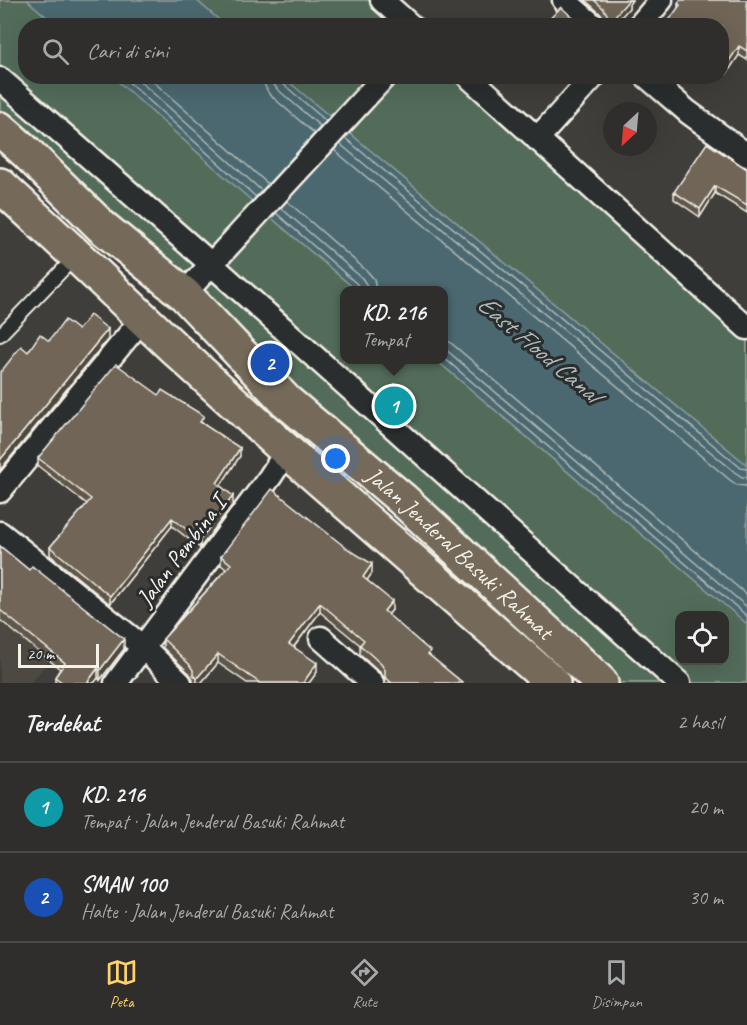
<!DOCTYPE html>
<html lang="id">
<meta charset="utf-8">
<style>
body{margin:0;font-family:Caveat,sans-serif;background:#373634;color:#f1f3f6}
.controls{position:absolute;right:18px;bottom:18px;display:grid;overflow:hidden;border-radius:12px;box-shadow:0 6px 24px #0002}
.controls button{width:54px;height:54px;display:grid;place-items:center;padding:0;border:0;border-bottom:2px solid #4a4a48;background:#2f2e2c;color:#f1f3f6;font:30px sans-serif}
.compass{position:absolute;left:603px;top:102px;width:54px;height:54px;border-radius:50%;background:#2f2e2c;box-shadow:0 6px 24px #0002;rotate:206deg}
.scale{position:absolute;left:18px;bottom:15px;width:81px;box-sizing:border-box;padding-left:6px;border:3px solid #f4f1e8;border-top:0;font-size:16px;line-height:21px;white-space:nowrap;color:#f4f1e8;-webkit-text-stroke:4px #2a2d2e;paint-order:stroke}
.you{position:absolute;left:336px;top:459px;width:21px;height:21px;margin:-15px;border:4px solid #fff;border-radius:50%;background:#1a73e8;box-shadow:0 0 0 9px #1a73e833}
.badge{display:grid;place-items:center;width:39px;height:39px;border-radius:50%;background:#ffd166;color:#fff;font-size:20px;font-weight:700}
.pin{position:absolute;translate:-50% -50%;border:3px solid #fff;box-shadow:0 2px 6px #0006}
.popup{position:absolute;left:340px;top:286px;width:108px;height:78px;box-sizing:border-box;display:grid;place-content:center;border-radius:12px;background:#2f2e2c;filter:drop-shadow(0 2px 4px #0005);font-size:20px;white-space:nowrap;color:#a7a8a9}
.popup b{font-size:22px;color:#f1f3f6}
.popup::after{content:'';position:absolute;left:50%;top:100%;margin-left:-12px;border:12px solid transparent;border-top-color:#2f2e2c}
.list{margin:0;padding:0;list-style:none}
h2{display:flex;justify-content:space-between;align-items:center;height:78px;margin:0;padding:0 24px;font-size:26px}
h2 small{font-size:20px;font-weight:400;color:#a7a8a9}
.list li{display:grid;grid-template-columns:39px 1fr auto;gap:18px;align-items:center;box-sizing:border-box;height:90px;padding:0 24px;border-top:2px solid #4a4a48}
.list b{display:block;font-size:22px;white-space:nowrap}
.list p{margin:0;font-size:20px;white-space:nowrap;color:#a7a8a9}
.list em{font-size:20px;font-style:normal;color:#a7a8a9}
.icon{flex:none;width:33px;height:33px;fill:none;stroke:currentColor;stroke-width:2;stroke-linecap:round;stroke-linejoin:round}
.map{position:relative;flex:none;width:747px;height:683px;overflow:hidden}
.search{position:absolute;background:#2f2e2c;box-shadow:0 6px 24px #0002;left:18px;right:18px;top:18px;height:66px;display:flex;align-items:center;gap:15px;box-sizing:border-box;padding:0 21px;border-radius:24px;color:#a7a8a9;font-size:22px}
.sheet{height:258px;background:#2f2e2c}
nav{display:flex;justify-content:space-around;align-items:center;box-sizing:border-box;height:84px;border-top:2px solid #4a4a48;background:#2f2e2c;font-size:16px;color:#a7a8a9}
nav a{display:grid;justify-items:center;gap:3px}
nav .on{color:#ffd166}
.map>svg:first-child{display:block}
</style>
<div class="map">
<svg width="747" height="683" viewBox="0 0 747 683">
<rect width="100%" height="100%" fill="#3f3e3a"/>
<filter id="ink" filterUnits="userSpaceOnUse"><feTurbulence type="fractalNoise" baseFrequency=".0167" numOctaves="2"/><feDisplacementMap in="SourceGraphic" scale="12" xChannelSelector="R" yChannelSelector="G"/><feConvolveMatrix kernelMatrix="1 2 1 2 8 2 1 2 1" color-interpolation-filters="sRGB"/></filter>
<g filter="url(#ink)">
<path fill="#4d4a42" d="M0 550 84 617 31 683H0Z"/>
<path fill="#536c5a" stroke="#a4aea1" stroke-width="1.5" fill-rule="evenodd" d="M0 0H382L411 25 26 26V76L468 77 747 328V683H601L0 129ZM344 290H444V360H344ZM680 616H724V660H680Z"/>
<path fill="#4b686f" stroke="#8f9f9f" stroke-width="1.5" d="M27 0H196L225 25H56Z
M113 77H283L340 125 747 465V624L436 360H444V290H356L262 210Z"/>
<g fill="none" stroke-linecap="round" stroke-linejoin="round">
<path stroke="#b0bab8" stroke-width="1.5" d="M122 76 256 197
M134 76 262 191
M147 76 268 184
M263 76 265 86 269 94 315 134
M273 76V83L277 89 321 127
M280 76 282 83 326 121
M345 138 741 468 747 469
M340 144 736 473 742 477H747
M334 150 730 480 737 485 747 486
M287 201 368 272 374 279 376 290
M281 208 362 278 366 284 367 290
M276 213 357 284 359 290
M444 338 451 343 747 595
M444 348 747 607
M444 358 747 616"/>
<g stroke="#f4f1e8" stroke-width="16">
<path id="lane" d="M0 335 76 256"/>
</g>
<g stroke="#f4f1e8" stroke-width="27">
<path id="street" d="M382 0 411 26
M564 0 594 26
M639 26 661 0
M468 76 747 328
M646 76 688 112 747 155
M0 79 211 264 679 683
M537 139 594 76
M184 294 385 76
M0 491 143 318
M0 533 143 647 180 683
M321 638 372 683
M116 683 270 477 287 451"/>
</g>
<g stroke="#f4f1e8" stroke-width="38">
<g id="primary">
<path id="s1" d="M0 129 26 152 101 226 184 294 286 401 402 499 575 658 601 683"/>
<path d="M0 185 77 256 174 348 287 451 553 683"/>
</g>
</g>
<use href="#lane" stroke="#2a2d2e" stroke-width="12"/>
<use href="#street" stroke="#2a2d2e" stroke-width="22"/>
<use href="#primary" stroke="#746a5a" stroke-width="33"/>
</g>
<path fill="#5f574a" stroke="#f4f1e8" stroke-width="1.5" d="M585 0H632L629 4V8L613 26H605L607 22 603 16Z
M747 0V60L739 55 727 73 722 70V26L678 8V3Z
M747 169V213L715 193 700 217 674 199V192Z
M159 395 204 424 240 456 220 486 233 504 200 548 172 526 110 604 50 555V547L87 504 38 466V458Z
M384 396 410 403 400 415 384 401Z
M0 546 124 649 100 680 98 678 94 683H55V677L60 669 0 620Z
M221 556 372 573 367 580 392 610 388 615 430 656 463 683H385V679L381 673 360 654V645L320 612 294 647 317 672 309 683H247L218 663 201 683H193V679L189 673 163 648V639L226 569 221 565Z"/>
<path fill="#4e473c" stroke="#f4f1e8" stroke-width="1.5" d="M627 0H632L629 4V8L613 26H606Z
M739 46V55L727 73V64Z
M715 186V193L700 217V209Z
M108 329V339L0 470V460Z
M410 398V403L400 415V410Z
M240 448V456L217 491V483Z
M233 496V504L200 548V540Z
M172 518V526L110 604V596Z
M372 564V573L363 586V577Z
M392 601V610L384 620V611Z
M320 603V612L289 653V644Z
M124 639V649L100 680V670Z
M218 654V663L201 683H197V678Z
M317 663V672L309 683H303Z
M98 668V678L94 683H87Z"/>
<path fill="#6f6556" stroke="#f4f1e8" stroke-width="1.5" d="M594 0H629L606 26H605L607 21V14L603 8Z
M680 0H747V51L739 46 727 64 722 61V26H665L680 5 678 3Z
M561 7 582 26H543Z
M707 143 747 169V205L715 186 700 209 674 192Z
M90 315 108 329 0 460V373L21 346 28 352 40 334 49 341 65 320 78 330Z
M116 364 159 395 162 390 204 416 200 422 240 448 217 483 233 496 200 540 172 518 110 596 50 547 91 499 38 458Z
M395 384 410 398 400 410 384 396Z
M272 489 345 547 372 564 363 577 392 601 384 611 430 651 428 654 463 683H392L385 677V670L381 664 360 645 364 640 320 603 289 644 317 663 303 683H260L218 654 197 678 193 675V670L189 664 163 639 231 564 221 556Z
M0 546 29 570 32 566 124 639 100 670 98 668 87 683H63L55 677 65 663 0 610Z"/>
</g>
<g text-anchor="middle" stroke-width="6" stroke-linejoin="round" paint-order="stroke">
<g font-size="24" fill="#f4f1e8" stroke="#2a2d2e">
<text transform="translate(181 551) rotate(-53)" y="8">Jalan Pembina I</text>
<text dy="8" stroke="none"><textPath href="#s1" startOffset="626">Jalan Jenderal Basuki Rahmat</textPath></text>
</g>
<g font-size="26" font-style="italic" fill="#b0bab8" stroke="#2a2d2e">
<text transform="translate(539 348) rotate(40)" y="9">East Flood Canal</text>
</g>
</g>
</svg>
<div class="controls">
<button><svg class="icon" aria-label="locate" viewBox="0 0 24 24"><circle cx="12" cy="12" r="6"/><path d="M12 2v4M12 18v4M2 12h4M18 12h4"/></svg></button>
</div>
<svg class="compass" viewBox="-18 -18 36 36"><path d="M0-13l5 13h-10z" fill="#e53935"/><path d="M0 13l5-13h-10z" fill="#a7a8a9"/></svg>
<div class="scale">20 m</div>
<div class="you"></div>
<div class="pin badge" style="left:394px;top:406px;background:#0f9aa8">1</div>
<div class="popup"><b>KD. 216</b>Tempat</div>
<div class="pin badge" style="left:270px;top:363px;background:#1a4fb4">2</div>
<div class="search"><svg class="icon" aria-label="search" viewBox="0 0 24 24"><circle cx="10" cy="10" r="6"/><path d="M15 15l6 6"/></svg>Cari di sini</div>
</div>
<section class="sheet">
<h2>Terdekat<small>2 hasil</small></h2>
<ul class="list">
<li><span class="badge" style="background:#0f9aa8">1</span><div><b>KD. 216</b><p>Tempat · Jalan Jenderal Basuki Rahmat</p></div><em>20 m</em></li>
<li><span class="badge" style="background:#1a4fb4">2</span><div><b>SMAN 100</b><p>Halte · Jalan Jenderal Basuki Rahmat</p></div><em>30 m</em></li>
</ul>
</section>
<nav>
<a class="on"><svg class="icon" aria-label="map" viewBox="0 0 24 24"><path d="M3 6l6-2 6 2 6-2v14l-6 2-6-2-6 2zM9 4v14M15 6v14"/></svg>Peta</a>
<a><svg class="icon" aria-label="directions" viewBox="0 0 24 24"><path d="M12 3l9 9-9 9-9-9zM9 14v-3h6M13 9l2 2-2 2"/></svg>Rute</a>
<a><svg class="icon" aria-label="saved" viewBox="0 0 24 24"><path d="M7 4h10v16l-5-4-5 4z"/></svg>Disimpan</a>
</nav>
